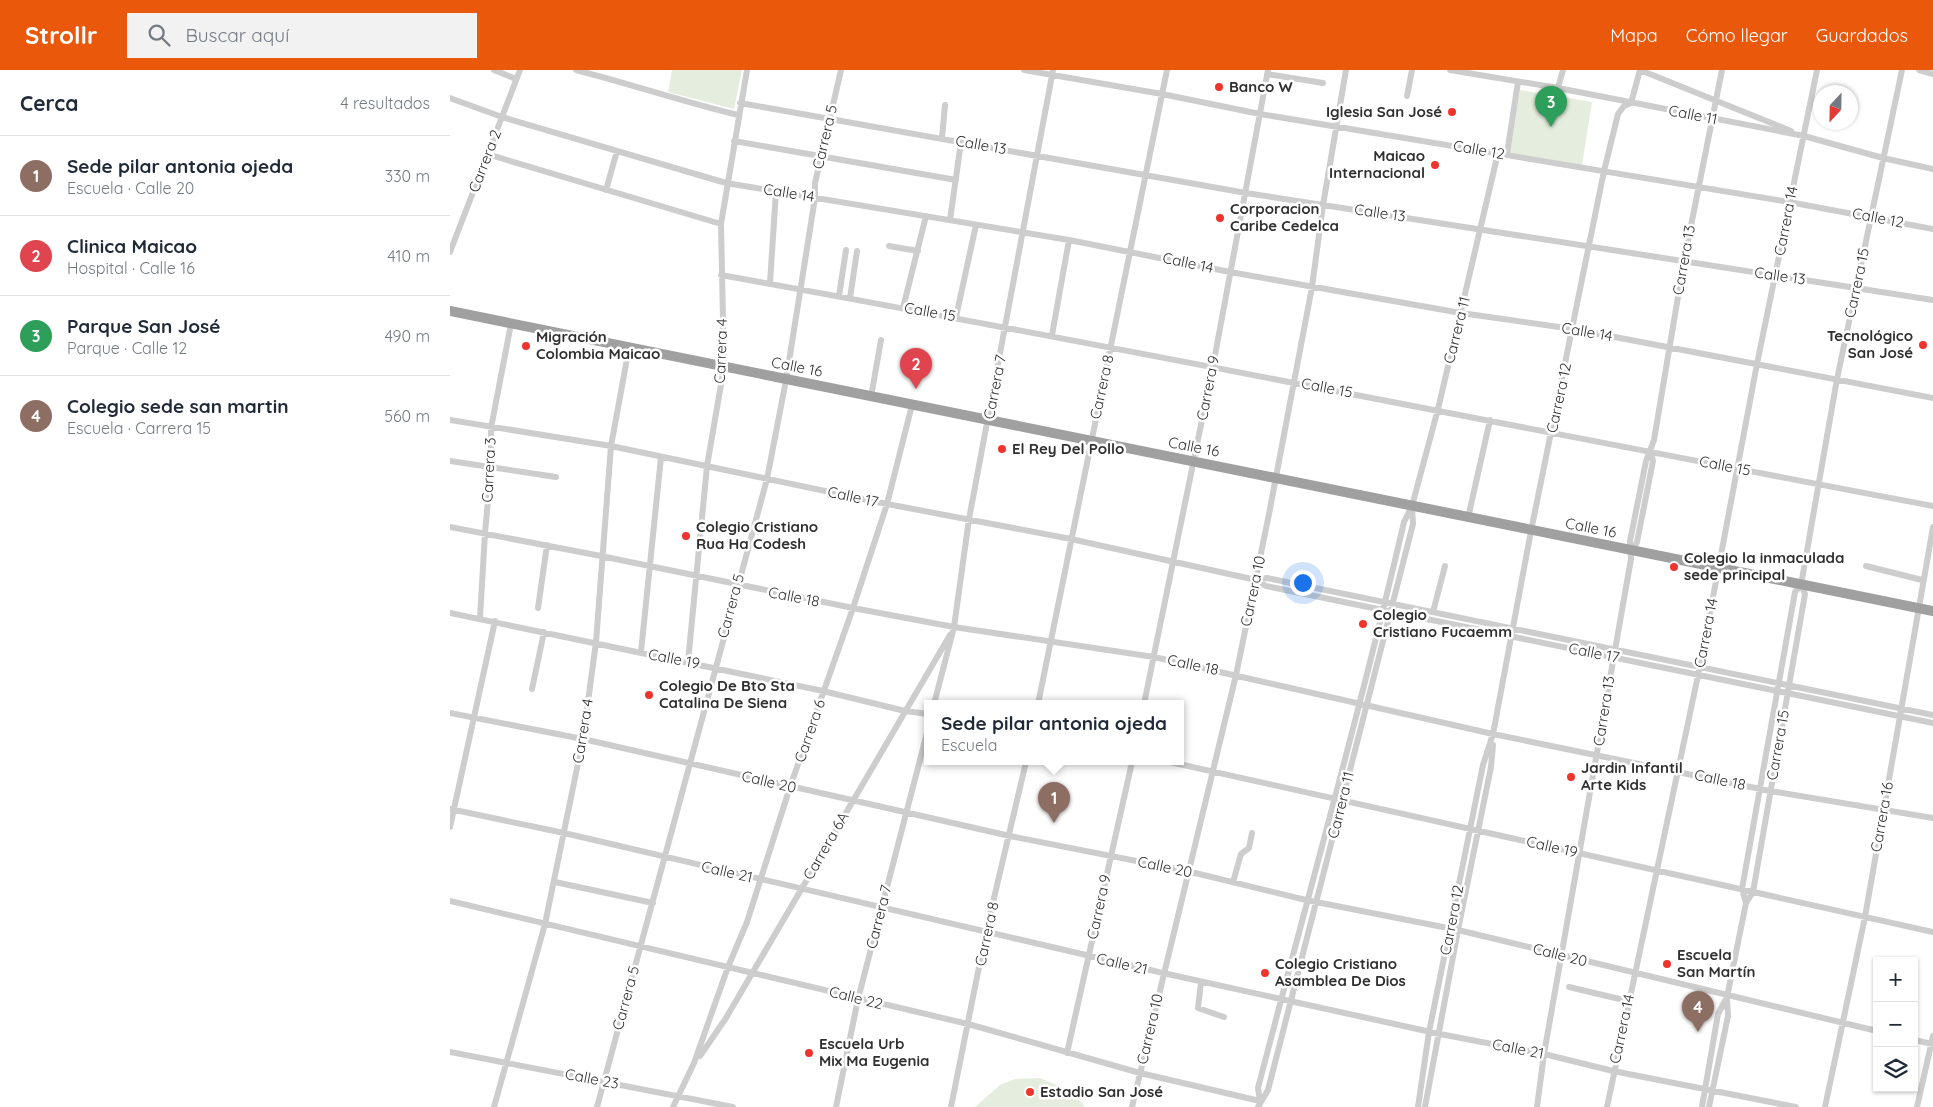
<!DOCTYPE html>
<html lang="es">
<meta charset="utf-8">
<style>
body{margin:0;font-family:Quicksand,sans-serif;background:#f2f2f3;color:#1f2937}
.controls{position:absolute;right:15px;bottom:15px;display:grid;overflow:hidden;border-radius:0px;box-shadow:0 1px 4px #0004}
.controls button{width:45px;height:45px;display:grid;place-items:center;padding:0;border:0;border-bottom:1px solid #e0e1e3;background:#fff;color:#1f2937;font:25px sans-serif}
.compass{position:absolute;left:1363px;top:15px;width:45px;height:45px;border-radius:50%;background:#fff;box-shadow:0 1px 4px #0004;rotate:202deg}
.you{position:absolute;left:852px;top:512px;width:18px;height:18px;margin:-12px;border:4px solid #fff;border-radius:50%;background:#1a73e8;box-shadow:0 0 0 8px #1a73e833}
.badge{display:grid;place-items:center;width:32px;height:32px;border-radius:50%;background:#ea580c;color:#fff;font-size:16px;font-weight:700}
.pin{position:absolute;translate:-50% -41px;filter:drop-shadow(0 1px 2px #0008)}
.pin::after{content:'';position:absolute;top:26px;width:18px;height:15px;background:inherit;clip-path:polygon(0 0,100% 0,50% 100%)}
.popup{position:absolute;left:474px;top:630px;width:260px;height:65px;box-sizing:border-box;display:grid;place-content:center;border-radius:0px;background:#fff;filter:drop-shadow(0 1px 4px #0005);font-size:16px;white-space:nowrap;color:#747a83}
.popup b{font-size:19px;color:#1f2937}
.popup::after{content:'';position:absolute;left:50%;top:100%;margin-left:-10px;border:10px solid transparent;border-top-color:#fff}
.list{margin:0;padding:0;list-style:none}
h2{display:flex;justify-content:space-between;align-items:center;height:65px;margin:0;padding:0 20px;font-size:21px}
h2 small{font-size:16px;font-weight:400;color:#747a83}
.list li{display:grid;grid-template-columns:32px 1fr auto;gap:15px;align-items:center;box-sizing:border-box;height:80px;padding:0 20px;border-top:1px solid #e0e1e3}
.list b{display:block;font-size:19px;white-space:nowrap}
.list p{margin:0;font-size:16px;white-space:nowrap;color:#747a83}
.list em{font-size:16px;font-style:normal;color:#747a83}
.icon{flex:none;width:28px;height:28px;fill:none;stroke:currentColor;stroke-width:2;stroke-linecap:round;stroke-linejoin:round}
.map{position:relative;flex:none;width:1483px;height:1037px;overflow:hidden}
header{display:flex;align-items:center;gap:30px;box-sizing:border-box;height:70px;padding:0 25px;background:#ea580c;color:#fff}
header strong{font-size:24px}
nav{display:flex;gap:28px;margin-inline-start:auto;font-size:18px}
.search{width:350px;height:45px;background:#f2f2f3;display:flex;align-items:center;gap:12px;box-sizing:border-box;padding:0 18px;border-radius:0px;color:#747a83;font-size:19px}
main{display:flex}
aside{flex:1;background:#fff}
.map>svg:first-child{display:block}
</style>
<header>
<strong>Strollr</strong>
<div class="search"><svg class="icon" aria-label="search" viewBox="0 0 24 24"><circle cx="10" cy="10" r="6"/><path d="M15 15l6 6"/></svg>Buscar aquí</div>
<nav><a>Mapa</a><a>Cómo llegar</a><a>Guardados</a></nav>
</header>
<main>
<aside>
<h2>Cerca<small>4 resultados</small></h2>
<ul class="list">
<li><span class="badge" style="background:#8d6e63">1</span><div><b>Sede pilar antonia ojeda</b><p>Escuela · Calle 20</p></div><em>330 m</em></li>
<li><span class="badge" style="background:#e0444e">2</span><div><b>Clinica Maicao</b><p>Hospital · Calle 16</p></div><em>410 m</em></li>
<li><span class="badge" style="background:#2e9e5b">3</span><div><b>Parque San José</b><p>Parque · Calle 12</p></div><em>490 m</em></li>
<li><span class="badge" style="background:#8d6e63">4</span><div><b>Colegio sede san martin</b><p>Escuela · Carrera 15</p></div><em>560 m</em></li>
</ul>
</aside>
<div class="map">
<svg width="1483" height="1037" viewBox="0 0 1483 1037">
<rect width="100%" height="100%" fill="#fff"/>
<path fill="#e5eede" d="M222 0H292L284 39 218 22Z
M1070 20 1142 32 1132 95 1060 83Z
M590 1008C608 1015 624 1022 635 1037H525L550 1015 565 1009Z"/>
<g fill="none" stroke-linecap="round" stroke-linejoin="round">
<path stroke="#cdcdcd" stroke-width="6" d="M44 0 66 9
M126 0C181 14 233 32 288 45
M574 0 712 24 810 44 1339 132 1483 159
M1000 0 1108 18 1354 66 1433 88 1483 99
M1190 0 1341 61
M1469 0 1483 4
M817 4 873 13
M1108 18 1113 0
M957 26 962 0
M0 28 52 47 276 113 619 170 780 202 1011 243 1123 259 1483 328
M290 33 796 123 1483 230
M492 68 495 35
M284 71 506 110
M37 84 271 154
M1057 84 1068 12
M156 120 167 81
M500 150 511 72
M439 176 468 181
M0 182 70 0
M271 205C676 278 1079 360 1483 436
M320 213 326 121
M389 226 396 180
M400 228 407 181
M453 238 476 146
M506 247 526 155
M602 265 619 170
M421 327 431 270
M0 350 161 376 437 434 621 469 806 510 816 516 1483 653
M0 391 106 407
M1018 448 1040 350
M0 457 151 486 403 538 504 557 704 587 1043 664 1320 721 1483 748
M1182 481 1187 472 1203 391 1201 382
M1416 496 1472 510
M806 510 817 508 1483 645
M88 538 97 475
M983 542 995 496
M0 543 373 621 455 641 478 644
M30 548 35 463 41 398V358L61 254
M191 582 211 387
M238 592 257 396 274 297 271 154 297 0
M82 619 94 562
M484 634 504 557 519 449 603 0
M588 634 717 0
M694 634 763 296 818 0
M0 643 133 669 560 766 737 801 856 830 1008 860 1427 961
M720 692 1483 862
M0 739 114 763 713 903 990 964 1094 984 1163 1001 1346 1037
M0 757 45 551
M105 812 203 833
M783 812 791 784 799 778 802 763
M0 831 518 954 690 1003 810 1031
M1296 833 1292 819 1345 522 1351 515 1387 309 1452 0
M751 912 748 938 774 947
M1119 917 1178 931
M1464 970 1483 974
M0 982 283 1037
M617 983 682 692
M250 986 276 948 500 565
M810 1031 808 1018C857 829 910 642 954 452L962 436 988 339 1048 83
M44 1037 95 854 133 669 146 572 161 376 179 278
M147 1037 317 409 336 310 365 128V113L391 0
M223 1037 244 993 278 897 297 852 340 717 403 538 437 434 462 335
M386 1037 408 929 478 659
M501 1037 536 862 576 692
M682 1037 786 605 819 444 862 217 873 135 896 0
M808 1037 818 1020 963 454 962 438
M968 1037 979 962 1033 695 1043 664 1081 461 1154 101 1168 44 1174 36 1181 33 1190 0
M975 1037 1008 860 1041 697 1043 675
M1087 1037 1094 984 1181 489 1180 471 1196 391 1204 370 1234 191 1272 0
M1157 1037 1250 596 1307 294 1367 0
M1252 1037 1268 944 1277 927 1296 833 1303 822 1355 524 1351 515
M1259 1037 1278 946 1277 928
M1375 1037 1415 847 1483 457
M1467 1037 1483 966"/>
<path stroke="#a0a0a0" stroke-width="10" d="M0 241 1483 541"/>
</g>
<g fill="#ee342c" stroke="#fff" stroke-width="2">
<circle cx="769" cy="17" r="5"/>
<circle cx="1002" cy="42" r="5"/>
<circle cx="985" cy="95" r="5"/>
<circle cx="770" cy="148" r="5"/>
<circle cx="1473" cy="275" r="5"/>
<circle cx="76" cy="276" r="5"/>
<circle cx="552" cy="379" r="5"/>
<circle cx="236" cy="466" r="5"/>
<circle cx="1224" cy="497" r="5"/>
<circle cx="913" cy="554" r="5"/>
<circle cx="199" cy="625" r="5"/>
<circle cx="1121" cy="707" r="5"/>
<circle cx="1217" cy="894" r="5"/>
<circle cx="815" cy="903" r="5"/>
<circle cx="359" cy="983" r="5"/>
<circle cx="580" cy="1022" r="5"/>
</g>
<g text-anchor="middle" stroke-width="5" stroke-linejoin="round" paint-order="stroke">
<g font-size="15" font-weight="bold" fill="#303030" stroke="#fff" text-anchor="start">
<text x="779" y="22">Banco W</text>
<text x="992" y="47" text-anchor="end">Iglesia San José</text>
<text x="975" y="91" text-anchor="end">Maicao<tspan x="975" dy="17">Internacional</tspan></text>
<text x="780" y="144">Corporacion<tspan x="780" dy="17">Caribe Cedelca</tspan></text>
<text x="1463" y="271" text-anchor="end">Tecnológico<tspan x="1463" dy="17">San José</tspan></text>
<text x="86" y="272">Migración<tspan x="86" dy="17">Colombia Maicao</tspan></text>
<text x="562" y="384">El Rey Del Pollo</text>
<text x="246" y="462">Colegio Cristiano<tspan x="246" dy="17">Rua Ha Codesh</tspan></text>
<text x="1234" y="493">Colegio la inmaculada<tspan x="1234" dy="17">sede principal</tspan></text>
<text x="923" y="550">Colegio<tspan x="923" dy="17">Cristiano Fucaemm</tspan></text>
<text x="209" y="621">Colegio De Bto Sta<tspan x="209" dy="17">Catalina De Siena</tspan></text>
<text x="1131" y="703">Jardin Infantil<tspan x="1131" dy="17">Arte Kids</tspan></text>
<text x="1227" y="890">Escuela<tspan x="1227" dy="17">San Martín</tspan></text>
<text x="825" y="899">Colegio Cristiano<tspan x="825" dy="17">Asamblea De Dios</tspan></text>
<text x="369" y="979">Escuela Urb<tspan x="369" dy="17">Mix Ma Eugenia</tspan></text>
<text x="590" y="1027">Estadio San José</text>
</g>
<g font-size="15" fill="#303030" stroke="#fff">
<text transform="translate(1243 45) rotate(11)" y="5">Calle 11</text>
<text transform="translate(375 67) rotate(-77)" y="5">Carrera 5</text>
<text transform="translate(531 75) rotate(10)" y="5">Calle 13</text>
<text transform="translate(1029 80) rotate(10)" y="5">Calle 12</text>
<text transform="translate(35 91) rotate(-69)" y="5">Carrera 2</text>
<text transform="translate(339 123) rotate(9)" y="5">Calle 14</text>
<text transform="translate(930 143) rotate(8)" y="5">Calle 13</text>
<text transform="translate(1428 148) rotate(11)" y="5">Calle 12</text>
<text transform="translate(1336 151) rotate(-79)" y="5">Carrera 14</text>
<text transform="translate(1234 190) rotate(-80)" y="5">Carrera 13</text>
<text transform="translate(738 193) rotate(12)" y="5">Calle 14</text>
<text transform="translate(1330 206) rotate(8)" y="5">Calle 13</text>
<text transform="translate(1407 213) rotate(-78)" y="5">Carrera 15</text>
<text transform="translate(480 242) rotate(10)" y="5">Calle 15</text>
<text transform="translate(1007 260) rotate(-76)" y="5">Carrera 11</text>
<text transform="translate(1137 262) rotate(10)" y="5">Calle 14</text>
<text transform="translate(271 281) rotate(-88)" y="5">Carrera 4</text>
<text transform="translate(347 297) rotate(11)" y="5">Calle 16</text>
<text transform="translate(545 317) rotate(-79)" y="5">Carrera 7</text>
<text transform="translate(652 317) rotate(-78)" y="5">Carrera 8</text>
<text transform="translate(758 318) rotate(-79)" y="5">Carrera 9</text>
<text transform="translate(877 318) rotate(11)" y="5">Calle 15</text>
<text transform="translate(1109 328) rotate(-78)" y="5">Carrera 12</text>
<text transform="translate(744 377) rotate(11)" y="5">Calle 16</text>
<text transform="translate(1275 396) rotate(11)" y="5">Calle 15</text>
<text transform="translate(39 400) rotate(-87)" y="5">Carrera 3</text>
<text transform="translate(403 427) rotate(12)" y="5">Calle 17</text>
<text transform="translate(1141 458) rotate(11)" y="5">Calle 16</text>
<text transform="translate(803 521) rotate(-78)" y="5">Carrera 10</text>
<text transform="translate(344 527) rotate(11)" y="5">Calle 18</text>
<text transform="translate(281 536) rotate(-75)" y="5">Carrera 5</text>
<text transform="translate(1256 563) rotate(-79)" y="5">Carrera 14</text>
<text transform="translate(1144 583) rotate(11)" y="5">Calle 17</text>
<text transform="translate(224 589) rotate(11)" y="5">Calle 19</text>
<text transform="translate(743 595) rotate(12)" y="5">Calle 18</text>
<text transform="translate(1154 641) rotate(-81)" y="5">Carrera 13</text>
<text transform="translate(133 661) rotate(-81)" y="5">Carrera 4</text>
<text transform="translate(360 661) rotate(-71)" y="5">Carrera 6</text>
<text transform="translate(1328 675) rotate(-80)" y="5">Carrera 15</text>
<text transform="translate(1270 710) rotate(12)" y="5">Calle 18</text>
<text transform="translate(319 712) rotate(13)" y="5">Calle 20</text>
<text transform="translate(891 735) rotate(-76)" y="5">Carrera 11</text>
<text transform="translate(1432 747) rotate(-80)" y="5">Carrera 16</text>
<text transform="translate(376 776) rotate(-60)" y="5">Carrera 6A</text>
<text transform="translate(1102 777) rotate(13)" y="5">Calle 19</text>
<text transform="translate(715 797) rotate(12)" y="5">Calle 20</text>
<text transform="translate(277 802) rotate(13)" y="5">Calle 21</text>
<text transform="translate(649 837) rotate(-78)" y="5">Carrera 9</text>
<text transform="translate(429 847) rotate(-76)" y="5">Carrera 7</text>
<text transform="translate(1002 850) rotate(-79)" y="5">Carrera 12</text>
<text transform="translate(537 864) rotate(-78)" y="5">Carrera 8</text>
<text transform="translate(1110 885) rotate(14)" y="5">Calle 20</text>
<text transform="translate(672 894) rotate(13)" y="5">Calle 21</text>
<text transform="translate(176 928) rotate(-75)" y="5">Carrera 5</text>
<text transform="translate(406 928) rotate(14)" y="5">Calle 22</text>
<text transform="translate(700 959) rotate(-77)" y="5">Carrera 10</text>
<text transform="translate(1172 959) rotate(-78)" y="5">Carrera 14</text>
<text transform="translate(1068 979) rotate(11)" y="5">Calle 21</text>
<text transform="translate(142 1009) rotate(11)" y="5">Calle 23</text>
</g>
</g>
</svg>
<div class="controls">
<button>+</button>
<button>−</button>
<button><svg class="icon" aria-label="layers" viewBox="0 0 24 24"><path d="M12 4l9 5-9 5-9-5zM3 14l9 5 9-5"/></svg></button>
</div>
<svg class="compass" viewBox="-18 -18 36 36"><path d="M0-13l5 13h-10z" fill="#e53935"/><path d="M0 13l5-13h-10z" fill="#747a83"/></svg>
<div class="you"></div>
<div class="pin badge" style="left:604px;top:753px;background:#8d6e63">1</div>
<div class="popup"><b>Sede pilar antonia ojeda</b>Escuela</div>
<div class="pin badge" style="left:466px;top:319px;background:#e0444e">2</div>
<div class="pin badge" style="left:1101px;top:57px;background:#2e9e5b">3</div>
<div class="pin badge" style="left:1248px;top:962px;background:#8d6e63">4</div>
</div>
</main>
